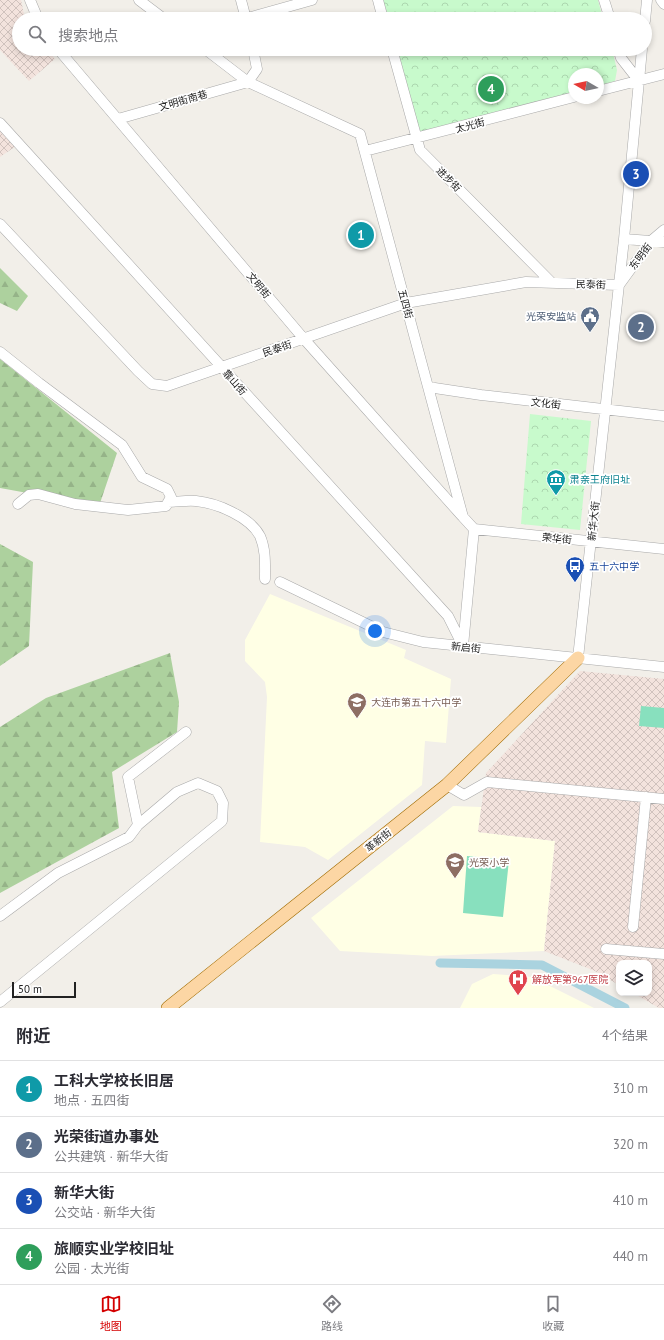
<!DOCTYPE html>
<html lang="zh">
<meta charset="utf-8">
<style>
body{margin:0;font-family:"PT Sans","Noto Sans SC",sans-serif;background:#f7f7f7;color:#2b2b33}
.controls{position:absolute;right:12px;bottom:12px;display:grid;overflow:hidden;border-radius:8px;box-shadow:0 2px 6px #0003}
.controls button{width:36px;height:36px;display:grid;place-items:center;padding:0;border:0;border-bottom:1px solid #e1e1e2;background:#fff;color:#2b2b33;font:20px sans-serif}
.compass{position:absolute;left:568px;top:68px;width:36px;height:36px;border-radius:50%;background:#fff;box-shadow:0 2px 6px #0003;rotate:279deg}
.scale{position:absolute;left:12px;bottom:10px;width:64px;box-sizing:border-box;padding-left:4px;border:2px solid #222;border-top:0;font-size:11px;line-height:14px;white-space:nowrap;color:#222;-webkit-text-stroke:3px #fff;paint-order:stroke}
.you{position:absolute;left:375px;top:631px;width:14px;height:14px;margin:-10px;border:3px solid #fff;border-radius:50%;background:#1a73e8;box-shadow:0 0 0 6px #1a73e833}
.badge{display:grid;place-items:center;width:26px;height:26px;border-radius:50%;background:#d40000;color:#fff;font-size:13px;font-weight:700}
.pin{position:absolute;translate:-50% -50%;border:2px solid #fff;box-shadow:0 1px 4px #0006}
.list{margin:0;padding:0;list-style:none}
h2{display:flex;justify-content:space-between;align-items:center;height:52px;margin:0;padding:0 16px;font-size:17px}
h2 small{font-size:13px;font-weight:400;color:#7c7c81}
.list li{display:grid;grid-template-columns:26px 1fr auto;gap:12px;align-items:center;box-sizing:border-box;height:56px;padding:0 16px;border-top:1px solid #e1e1e2}
.list b{display:block;font-size:15px;white-space:nowrap}
.list p{margin:0;font-size:13px;white-space:nowrap;color:#7c7c81}
.list em{font-size:13px;font-style:normal;color:#7c7c81}
.icon{flex:none;width:22px;height:22px;fill:none;stroke:currentColor;stroke-width:2;stroke-linecap:round;stroke-linejoin:round}
.map{position:relative;flex:none;width:664px;height:1008px;overflow:hidden}
.search{position:absolute;background:#fff;box-shadow:0 2px 6px #0003;left:12px;right:12px;top:12px;height:44px;display:flex;align-items:center;gap:10px;box-sizing:border-box;padding:0 14px;border-radius:22px;color:#7c7c81;font-size:15px}
.sheet{height:276px;background:#fff}
nav{display:flex;justify-content:space-around;align-items:center;box-sizing:border-box;height:56px;border-top:1px solid #e1e1e2;background:#fff;font-size:11px;color:#7c7c81}
nav a{display:grid;justify-items:center;gap:2px}
nav .on{color:#d40000}
.map>svg:first-child{display:block}
</style>
<div class="map">
<svg width="664" height="1008" viewBox="0 0 664 1008">
<defs>
<pattern id="military-cross-hatch" width="8" height="8" patternUnits="userSpaceOnUse"><rect width="8" height="8" fill="#f3e3dd"/><path d="M0 0l8 8M0 8l8-8" fill="none" stroke="#d0c2bd"/></pattern>
<pattern id="forest-firs" width="22" height="20" patternUnits="userSpaceOnUse"><rect width="22" height="20" fill="#add19e"/><path d="M5 1l3.5 6h-7zM16 11l3.5 6h-7z" fill="#95b388"/></pattern>
<pattern id="park-crowns" width="20" height="18" patternUnits="userSpaceOnUse"><rect width="20" height="18" fill="#c8facc"/><path d="M2 6a3 3 0 1 1 6 0M12 15a3 3 0 1 1 6 0" fill="none" stroke="#acd6af"/></pattern>
</defs>
<rect width="100%" height="100%" fill="#f2efe9"/>
<path fill="#ffffe5" d="M270 594 406 650 404 658 451 679 446 743 425 741 422 785 328 860 305 847 260 842 267 697 265 682 245 661V640Z
M453 806 481 807 478 832 555 841 544 951 432 956 340 951 311 918Z
M493 974 532 977 594 1008H460L472 984Z"/>
<path fill="url(#military-cross-hatch)" d="M0 0H21L25 19H19V49H47L55 59 29 81 0 50Z
M0 128 16 146 0 157Z
M580 671 664 679V1008H659L633 993H649V963H619V985L595 971 544 951 555 841 478 832 486 773Z"/>
<path fill="url(#forest-firs)" d="M0 268 28 296 17 311 0 303Z
M0 359 117 453 99 506 0 488Z
M0 544 33 562 29 646 0 666Z
M170 653 179 702 177 732 112 772 119 828 0 893V727L46 698Z"/>
<path fill="url(#park-crowns)" d="M383 0H598L603 19H389Z
M397 49H612L617 70 615 81 598 86V74H574V92L420 134Z
M530 414 591 421 580 530 521 524Z"/>
<path fill="#88e0be" d="M641 706 664 708V728L639 726Z
M467 856 509 860 503 917 463 913Z"/>
<g fill="none" stroke-linecap="round" stroke-linejoin="round">
<path stroke="#aad3df" stroke-width="9" d="M440 963 542 965 625 1008"/>
<g stroke="#a9a9a9" stroke-width="11">
<path id="minor" d="M30 0 38 19
M139 0 164 19
M241 0 246 19
M378 0 383 19
M604 0 610 19
M661 0 664 4
M244 19 312 0
M645 21 647 0
M58 49 304 339 462 516
M205 49 248 82 360 134 463 517 474 529 463 646
M392 49 420 150 552 283
M618 49 621 58 639 81
M598 91 664 74
M118 119 248 82 257 69 253 49
M0 123 448 616 463 646
M365 151 574 97
M0 224 138 371 152 384 167 386 406 303 526 282 619 285 651 241 664 230
M624 239 664 242
M0 352 39 383 122 445 142 477 167 489 171 497 166 506 128 510 75 504 38 494 29 495 18 504
M428 387 481 395 664 416
M168 502C177 502 187 500 196 501 217 503 250 517 260 536 266 550 265 564 265 579
M474 529 664 549
M280 582 383 632 423 642 664 667
M578 658 624 239 642 49
M447 785 464 795 487 782 664 799
M138 825 128 777 186 732
M0 916 58 873 129 837 138 825 177 792 198 783 217 791 223 803 222 821 0 1002
M633 927 646 797
M606 949 664 954"/>
</g>
<g stroke="#a06b00" stroke-width="14">
<path id="major" d="M168 1008 447 785 578 658"/>
</g>
<use href="#minor" stroke="#fff" stroke-width="10"/>
<use href="#major" stroke="#fcd6a4" stroke-width="13"/>
</g>
<defs>
<g id="civic-pin" transform="scale(1)"><path d="M0 17L-7.5 6A9.5 9.5 0 1 1 7.5 6Z" fill="#5c6f8a" stroke="#fff"/><path d="M-.6-6.5H3V-4.5H.6V-3L4-1V1h2V6H-6V1h2V-1L-.6-3ZM-1.2 2.5V6h2.4V2.5Z" fill="#fff"/></g>
<g id="museum-pin" transform="scale(1)"><path d="M0 17L-7.5 6A9.5 9.5 0 1 1 7.5 6Z" fill="#0f9aa8" stroke="#fff"/><path d="M0-6L6-3V-2H-6V-3ZM-5-1h2V3h-2ZM-1-1h2V3h-2ZM3-1h2V3H3ZM-6 4H6V6H-6Z" fill="#fff"/></g>
<g id="bus-pin" transform="scale(1)"><path d="M0 17L-7.5 6A9.5 9.5 0 1 1 7.5 6Z" fill="#1a4fb4" stroke="#fff"/><path d="M-5-6H5V4H4V6H2V4H-2V6H-4V4H-5ZM-3.5-4V0h7V-4ZM-3.5 1.2v1.5H-2V1.2ZM2 1.2v1.5H3.5V1.2Z" fill="#fff"/></g>
<g id="school-pin" transform="scale(1)"><path d="M0 17L-7.5 6A9.5 9.5 0 1 1 7.5 6Z" fill="#8d6e63" stroke="#fff"/><path d="M0-5L7-2L0 1L-7-2ZM-4 1L0 2.5L4 1V4Q0 6-4 4Z" fill="#fff"/></g>
<g id="hospital-pin" transform="scale(1)"><path d="M0 17L-7.5 6A9.5 9.5 0 1 1 7.5 6Z" fill="#e0444e" stroke="#fff"/><path d="M-5-5h3v3.5h4V-5h3V5h-3V1.5h-4V5h-3Z" fill="#fff"/></g>
</defs>
<g fill-rule="evenodd">
<use href="#civic-pin" x="590" y="316"/>
<use href="#museum-pin" x="556" y="479"/>
<use href="#bus-pin" x="575" y="566"/>
<use href="#school-pin" x="357" y="702"/>
<use href="#school-pin" x="455" y="862"/>
<use href="#hospital-pin" x="518" y="979"/>
</g>
<g text-anchor="middle" stroke-width="3.5" stroke-linejoin="round" paint-order="stroke">
<g font-size="10" fill="#222" stroke="#fff">
<text transform="translate(183 100) rotate(-16)" y="4">文明街南巷</text>
<text transform="translate(470 125) rotate(-15)" y="4">太光街</text>
<text transform="translate(449 179) rotate(45)" y="4">进步街</text>
<text transform="translate(640 256) rotate(-53)" y="4">东明街</text>
<text transform="translate(591 284) rotate(2)" y="4">民泰街</text>
<text transform="translate(259 285) rotate(50)" y="4">文明街</text>
<text transform="translate(406 304) rotate(75)" y="4">五四街</text>
<text transform="translate(277 348) rotate(-19)" y="4">民泰街</text>
<text transform="translate(235 382) rotate(48)" y="4">靠山街</text>
<text transform="translate(546 403) rotate(7)" y="4">文化街</text>
<text transform="translate(593 521) rotate(-84)" y="4">新华大街</text>
<text transform="translate(557 538) rotate(6)" y="4">荣华街</text>
<text transform="translate(466 647) rotate(6)" y="4">新启街</text>
<text transform="translate(378 840) rotate(-39)" y="4">革新街</text>
</g>
<g font-size="10" fill="#4e5e75" stroke="#fff" text-anchor="end">
<text x="576" y="320">光荣安监站</text>
</g>
<g font-size="10" fill="#0d838f" stroke="#fff" text-anchor="start">
<text x="570" y="483">肃亲王府旧址</text>
</g>
<g font-size="10" fill="#164399" stroke="#fff" text-anchor="start">
<text x="589" y="570">五十六中学</text>
</g>
<g font-size="10" fill="#785e54" stroke="#fff" text-anchor="start">
<text x="371" y="706">大连市第五十六中学</text>
<text x="469" y="866">光荣小学</text>
</g>
<g font-size="10" fill="#be3a42" stroke="#fff" text-anchor="start">
<text x="532" y="983">解放军第967医院</text>
</g>
</g>
</svg>
<div class="controls">
<button><svg class="icon" aria-label="layers" viewBox="0 0 24 24"><path d="M12 4l9 5-9 5-9-5zM3 14l9 5 9-5"/></svg></button>
</div>
<svg class="compass" viewBox="-18 -18 36 36"><path d="M0-13l5 13h-10z" fill="#e53935"/><path d="M0 13l5-13h-10z" fill="#7c7c81"/></svg>
<div class="scale">50 m</div>
<div class="you"></div>
<div class="pin badge" style="left:361px;top:235px;background:#0f9aa8">1</div>
<div class="pin badge" style="left:641px;top:327px;background:#5c6f8a">2</div>
<div class="pin badge" style="left:636px;top:174px;background:#1a4fb4">3</div>
<div class="pin badge" style="left:491px;top:89px;background:#2e9e5b">4</div>
<div class="search"><svg class="icon" aria-label="search" viewBox="0 0 24 24"><circle cx="10" cy="10" r="6"/><path d="M15 15l6 6"/></svg>搜索地点</div>
</div>
<section class="sheet">
<h2>附近<small>4个结果</small></h2>
<ul class="list">
<li><span class="badge" style="background:#0f9aa8">1</span><div><b>工科大学校长旧居</b><p>地点 · 五四街</p></div><em>310 m</em></li>
<li><span class="badge" style="background:#5c6f8a">2</span><div><b>光荣街道办事处</b><p>公共建筑 · 新华大街</p></div><em>320 m</em></li>
<li><span class="badge" style="background:#1a4fb4">3</span><div><b>新华大街</b><p>公交站 · 新华大街</p></div><em>410 m</em></li>
<li><span class="badge" style="background:#2e9e5b">4</span><div><b>旅顺实业学校旧址</b><p>公园 · 太光街</p></div><em>440 m</em></li>
</ul>
</section>
<nav>
<a class="on"><svg class="icon" aria-label="map" viewBox="0 0 24 24"><path d="M3 6l6-2 6 2 6-2v14l-6 2-6-2-6 2zM9 4v14M15 6v14"/></svg>地图</a>
<a><svg class="icon" aria-label="directions" viewBox="0 0 24 24"><path d="M12 3l9 9-9 9-9-9zM9 14v-3h6M13 9l2 2-2 2"/></svg>路线</a>
<a><svg class="icon" aria-label="saved" viewBox="0 0 24 24"><path d="M7 4h10v16l-5-4-5 4z"/></svg>收藏</a>
</nav>
